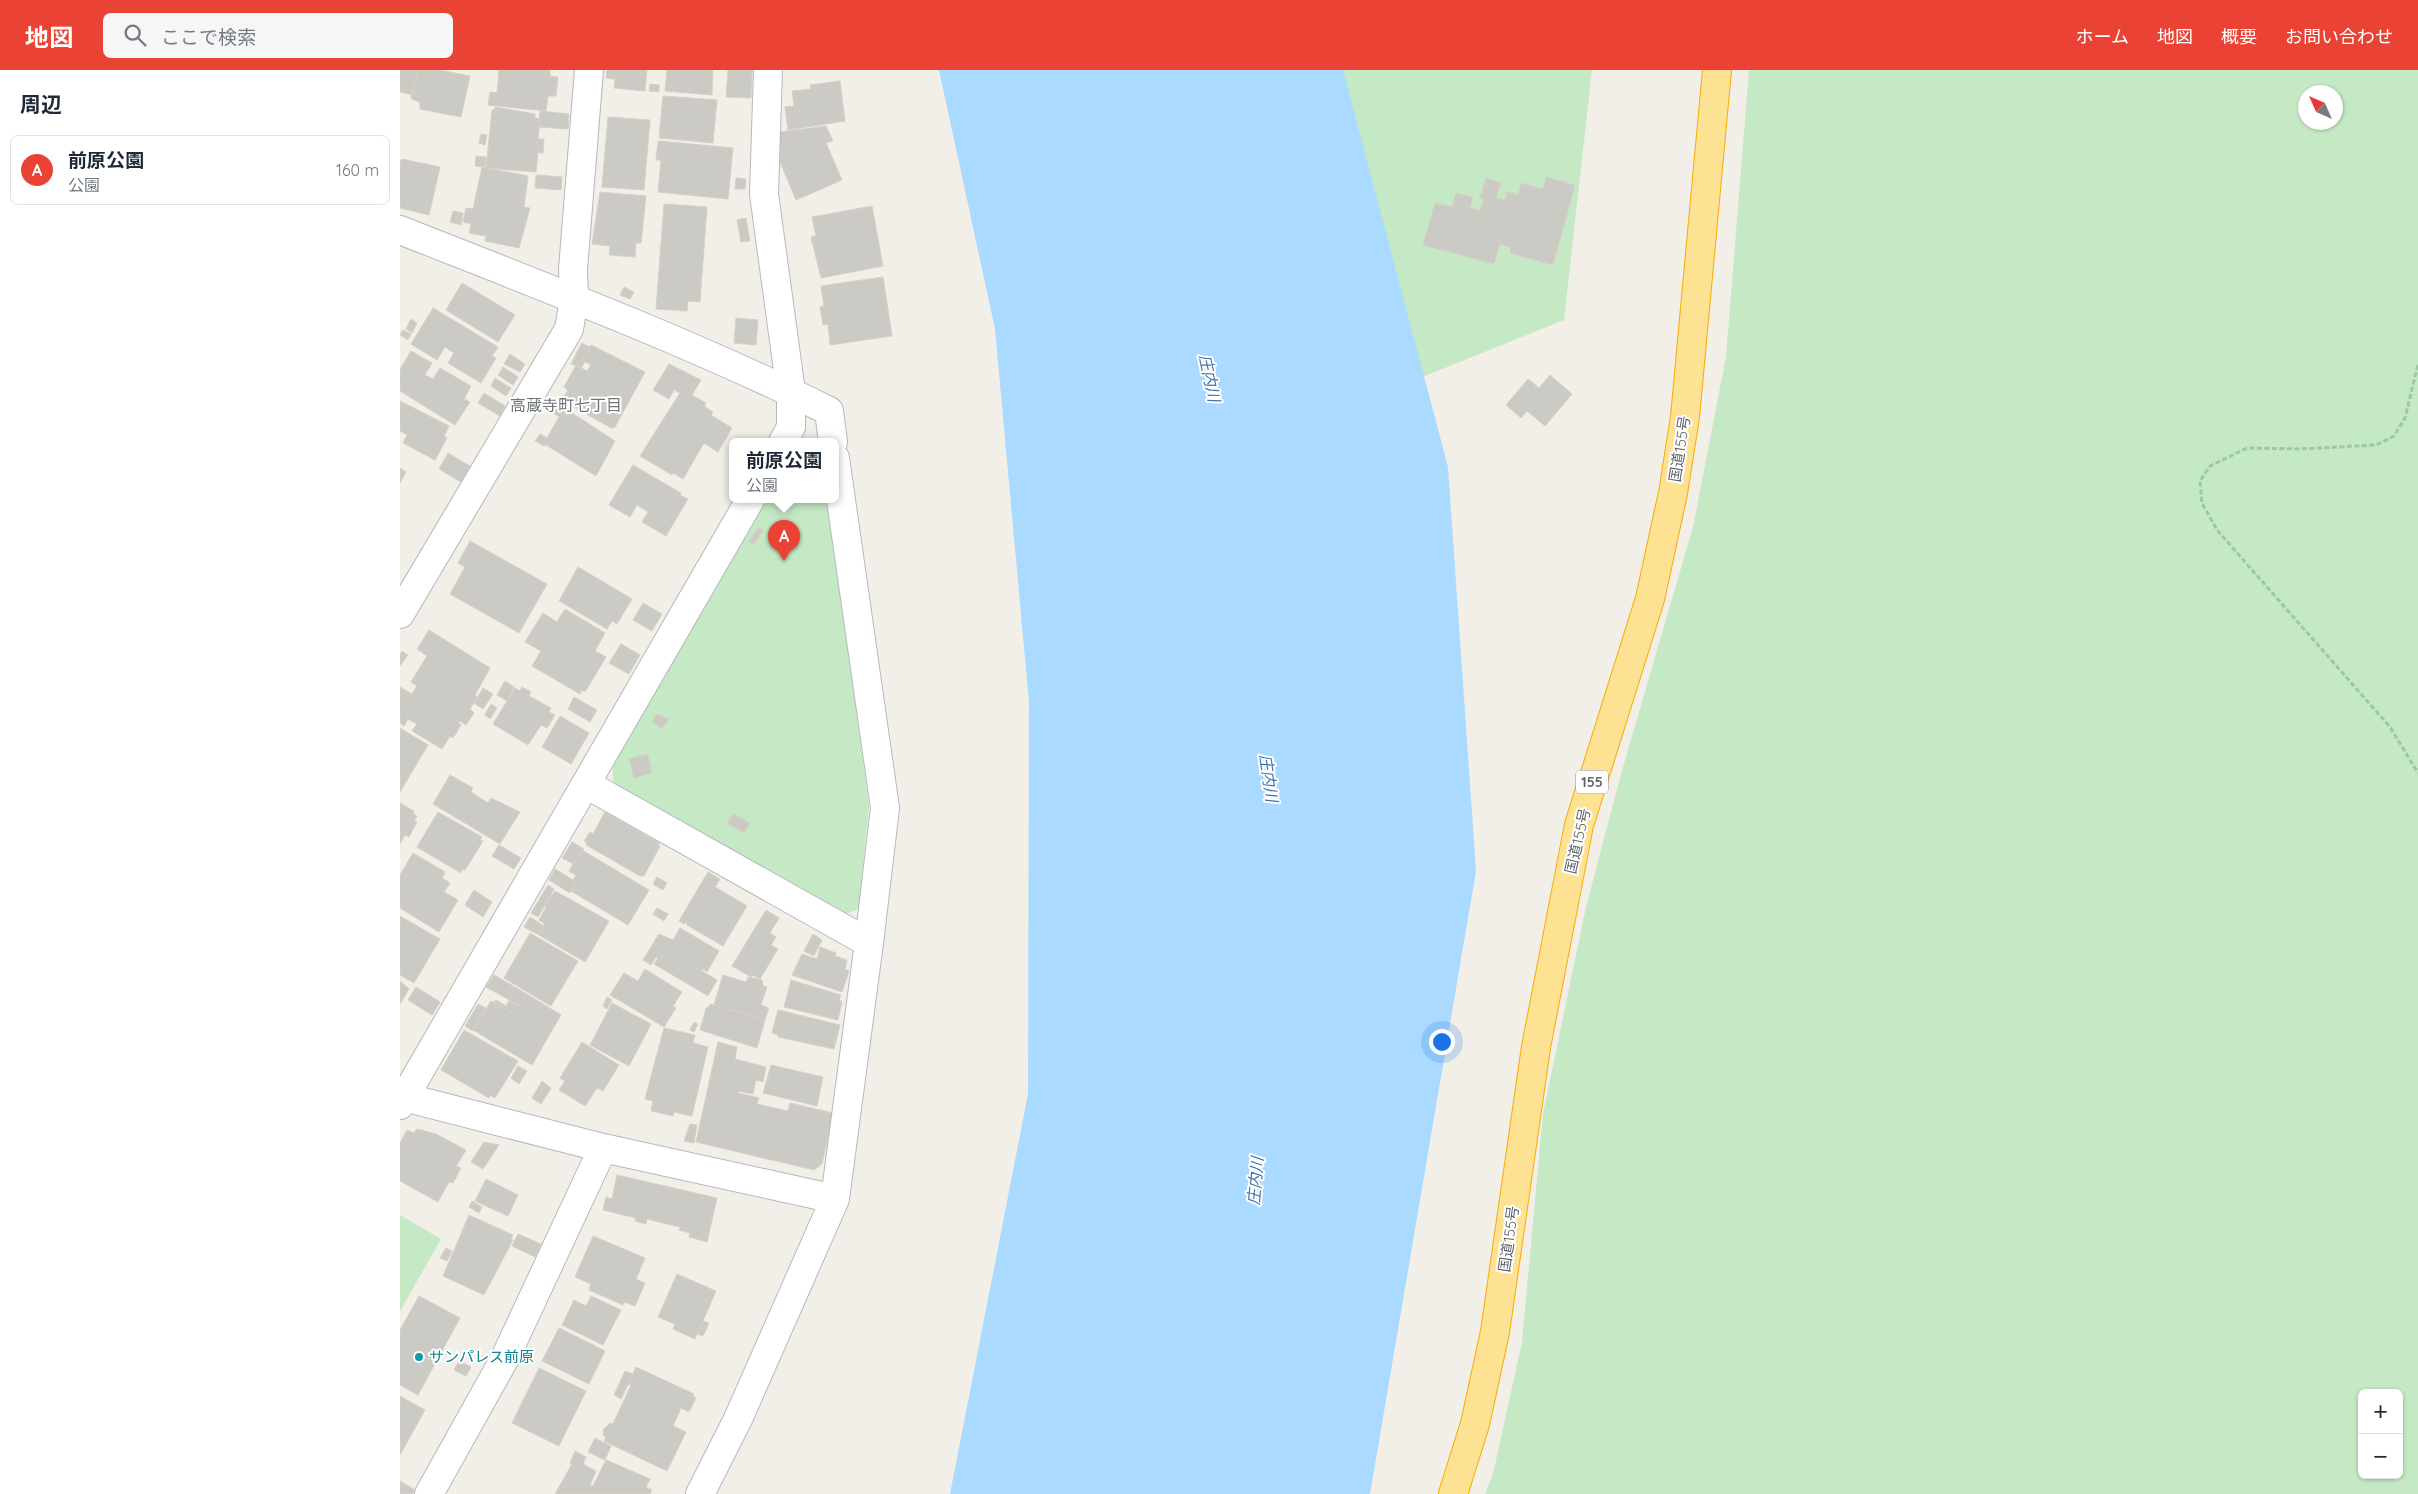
<!DOCTYPE html>
<html lang="ja">
<meta charset="utf-8">
<style>
body{margin:0;font-family:Quicksand,"Noto Sans JP",sans-serif;background:#f6f6f7;color:#1f2937}
.controls{position:absolute;right:15px;bottom:15px;display:grid;overflow:hidden;border-radius:8px;box-shadow:0 1px 4px #0004}
.controls button{width:45px;height:45px;display:grid;place-items:center;padding:0;border:0;border-bottom:1px solid #e0e1e3;background:#fff;color:#1f2937;font:25px sans-serif}
.compass{position:absolute;left:1898px;top:15px;width:45px;height:45px;border-radius:50%;background:#fff;box-shadow:0 1px 4px #0004;rotate:315deg}
.you{position:absolute;left:1041px;top:971px;width:18px;height:18px;margin:-12px;border:4px solid #fff;border-radius:50%;background:#1a73e8;box-shadow:0 0 0 8px #1a73e833}
.badge{display:grid;place-items:center;width:32px;height:32px;border-radius:50%;background:#ea4335;color:#fff;font-size:16px;font-weight:700}
.pin{position:absolute;translate:-50% -41px;filter:drop-shadow(0 1px 2px #0008)}
.pin::after{content:'';position:absolute;top:26px;width:18px;height:15px;background:inherit;clip-path:polygon(0 0,100% 0,50% 100%)}
.popup{position:absolute;left:329px;top:368px;width:110px;height:65px;box-sizing:border-box;display:grid;place-content:center;border-radius:8px;background:#fff;filter:drop-shadow(0 1px 4px #0005);font-size:16px;white-space:nowrap;color:#747a83}
.popup b{font-size:19px;color:#1f2937}
.popup::after{content:'';position:absolute;left:50%;top:100%;margin-left:-10px;border:10px solid transparent;border-top-color:#fff}
.list{margin:0;padding:0;list-style:none}
h2{display:flex;justify-content:space-between;align-items:center;height:65px;margin:0;padding:0 20px;font-size:21px}
h2 small{font-size:16px;font-weight:400;color:#747a83}
.list li{display:grid;grid-template-columns:32px 1fr auto;gap:15px;align-items:center;box-sizing:border-box;height:70px;margin:0 10px 10px;padding:0 10px;border:1px solid #e0e1e3;border-radius:8px}
.list b{display:block;font-size:19px;white-space:nowrap}
.list p{margin:0;font-size:16px;white-space:nowrap;color:#747a83}
.list em{font-size:16px;font-style:normal;color:#747a83}
.icon{flex:none;width:28px;height:28px;fill:none;stroke:currentColor;stroke-width:2;stroke-linecap:round;stroke-linejoin:round}
.map{position:relative;flex:none;width:2018px;height:1424px;overflow:hidden}
header{display:flex;align-items:center;gap:30px;box-sizing:border-box;height:70px;padding:0 25px;background:#ea4335;color:#fff}
header strong{font-size:24px}
nav{display:flex;gap:28px;margin-inline-start:auto;font-size:18px}
.search{width:350px;height:45px;background:#f6f6f7;display:flex;align-items:center;gap:12px;box-sizing:border-box;padding:0 18px;border-radius:8px;color:#747a83;font-size:19px}
main{display:flex}
aside{flex:1;background:#fff}
.map>svg:first-child{display:block}
</style>
<header>
<strong>地図</strong>
<div class="search"><svg class="icon" aria-label="search" viewBox="0 0 24 24"><circle cx="10" cy="10" r="6"/><path d="M15 15l6 6"/></svg>ここで検索</div>
<nav><a>ホーム</a><a>地図</a><a>概要</a><a>お問い合わせ</a></nav>
</header>
<main>
<aside>
<h2>周辺<small></small></h2>
<ul class="list">
<li><span class="badge">A</span><div><b>前原公園</b><p>公園</p></div><em>160 m</em></li>
</ul>
</aside>
<div class="map">
<svg width="2018" height="1424" viewBox="0 0 2018 1424">
<rect width="100%" height="100%" fill="#f1efe8"/>
<path fill="#c5e8c5" fill-rule="evenodd" d="M706 0H1192L1164 250 980 324Z
M1349 0H2018V1424H1085L1093 1404 1122 1272 1143 1044 1186 837 1221 704 1293 457 1326 287ZM1906 22H1936V52H1906ZM1962 1323H1999V1405H1962Z
M367 430H427L469 735 459 839 445 844 214 714 212 696Z
M0 1145 41 1169 0 1241Z"/>
<path fill="#aadaff" d="M539 0H943L1048 397 1076 801 970 1424H550L628 1024 629 632 595 259Z"/>
<path fill="#cccac5" stroke="#d6d1c6" d="M0 0H18L12 25 0 22Z
M18 0H40L70 6 61 47 20 39V32L11 29Z
M99 0H150V6L158 7 156 26H148L146 41 88 35 90 22 97 23Z
M207 0H247L245 21 214 18 215 9 206 8Z
M267 0H313L312 25 265 21Z
M328 0H352L351 28 326 27Z
M440 11 445 51 388 60 385 37 394 36 392 21 411 19 410 15Z
M250 14 259 15V22L249 21Z
M263 26 317 30 313 73 259 68Z
M95 37 135 44V48L140 49 138 69H144L143 83 138 82 136 102 86 98 92 40H95Z
M140 41 169 44 168 59 139 57Z
M208 47 250 50 244 120 202 117Z
M426 56 433 71 426 73 442 110 396 130 380 92V62Z
M81 64 87 65 85 75 79 73Z
M260 71 333 78 328 129 258 122 261 90H256L258 72Z
M76 86 86 87 85 97 75 96Z
M2 89 40 97 29 145 0 138V92Z
M82 97 128 106 124 137 130 138 119 178 85 171 86 166 69 163 71 154 63 152 66 138 73 139Z
M136 105 162 107 161 120 135 118Z
M1146 107 1175 115 1153 195 1110 183 1111 178 1100 174 1094 194 1023 175 1035 133 1052 137 1056 123 1073 127 1070 138 1080 141 1084 129 1080 128 1086 108 1101 113 1096 128 1105 130 1107 122 1118 125 1121 113 1143 119Z
M336 108 346 109 345 119H335Z
M200 122 246 126 241 173H236L235 187 209 185 210 176 192 174Z
M264 134 307 137 300 232 288 231 287 241 256 239Z
M472 136 483 196 421 208 411 167 416 166 412 147Z
M53 141 63 143 61 155 50 152Z
M346 148 350 171 341 172 337 150Z
M483 207 492 266 430 275 428 254 423 255 420 237 424 236 421 216Z
M62 213 115 245 98 272 46 240Z
M224 217 234 222 230 229 220 225Z
M33 238 98 277 92 286 96 288 81 313 48 293 54 283 45 277 37 290 11 274Z
M336 248 358 250 356 275 334 273Z
M11 249 17 253 12 263 6 259Z
M3 260 11 264 8 270 0 265Z
M182 273 190 277 182 290 185 292 181 298 171 294Z
M191 275 245 302 215 357 211 358 162 330 168 320 164 317 176 295 187 301 191 295 182 290Z
M11 281 32 293 25 305 33 309 40 298 71 316 64 329 70 332 55 355 0 321V299Z
M110 284 125 294 120 302 104 294Z
M269 294 301 310 292 325 306 333 304 336 313 342 311 345 332 358 318 382 304 373 283 409 273 403 272 405 240 386 280 323 274 320 269 329 253 320Z
M103 297 118 307 113 315 98 305Z
M1150 305 1172 324 1145 356 1127 341 1121 348 1106 335 1128 309 1139 318Z
M95 308 111 318 106 326 91 316Z
M84 323 105 336 100 346 78 333Z
M153 329 170 340 164 350 146 338Z
M0 331 49 356 44 366 47 368 35 390 3 373 7 365 0 361Z
M169 341 215 371 196 406 146 375 144 376 135 371 140 364 147 368 159 347 164 350Z
M48 383 70 396 61 412 39 399Z
M233 395 281 423 280 425 288 429 266 466 242 452 248 442 237 435 230 447 209 435Z
M0 398 6 402 0 413Z
M358 457 363 460 354 475 349 472Z
M70 471 147 514 119 563 50 524 65 497 58 493Z
M178 497 232 529 217 554 212 551 207 559 159 531Z
M243 533 262 544 252 561 233 550Z
M165 539 205 563 195 581 206 587 185 622 182 620 180 624 132 596 141 581 125 572 143 543 157 552Z
M29 560 90 598 75 625 77 627 70 639 74 643 66 655 60 651 58 653 61 655 53 668 50 666 42 679 12 661 17 654 8 649 4 656 0 653V617L12 624 17 616 11 612 27 586 17 579Z
M221 574 240 585 229 604 209 593Z
M2 581 8 585 0 596V585Z
M105 611 114 617 107 631 97 625Z
M122 617 131 622 129 626 151 638 149 642 155 645 147 658 141 655 128 675 93 654 115 618 120 621Z
M83 618 93 624 83 639 74 633Z
M174 627 197 640 190 652 168 639Z
M91 634 97 638 90 649 85 645Z
M257 644 269 649 262 659 252 651Z
M160 646 189 663 171 694 142 677Z
M0 658 28 675 0 722Z
M248 684 252 703 234 708 229 689Z
M50 705 73 718 71 722 88 733 91 728 120 742 100 774 33 734Z
M0 733 14 741 13 743 17 746 14 750 17 752 9 767 5 765 0 774Z
M38 742 82 767 80 770 83 771 65 800 63 799 61 803 17 777Z
M205 742 259 773 258 776H260L244 806H240L186 775 187 773 184 771 190 762 193 764Z
M333 744 350 753 344 763 327 753Z
M172 772 184 779 173 794 162 788Z
M99 775 121 788 114 799 92 786Z
M182 780 249 820 228 855 171 821 175 814 172 812 176 805 169 801Z
M13 783 45 802 42 808 50 813 44 822 58 830 39 862 0 838V805Z
M155 799 173 810 172 812 175 814 170 823 149 810Z
M308 802 320 809 315 817 312 815 304 828 295 824Z
M257 807 267 813 263 820 253 814Z
M148 815 154 819 138 847 131 843Z
M312 815 347 836 323 876 287 855 286 851 284 854 279 851 295 824 304 828Z
M74 820 92 832 83 847 65 835Z
M155 821 209 851 185 892 139 865 145 854 139 850 146 837 144 836Z
M257 838 268 844 264 851 253 844Z
M366 840 379 848 370 863 376 867 371 875 378 879 360 909 352 905 351 907 332 896Z
M0 846 40 869 14 913 0 905Z
M130 847 144 856 139 865 124 857Z
M280 858 319 881 307 902 303 899 302 901 317 910 308 926 254 894 258 888 256 887 251 895 243 890 259 864 273 870Z
M130 863 178 891 151 936 104 908Z
M413 864 422 870 414 886 404 881Z
M420 877 436 883 435 886 447 890 445 899 449 901 442 922 392 905 402 884 417 889Z
M245 899 282 922 273 936 276 938 264 957 210 925 224 903 238 911Z
M94 905 127 924 120 936 86 917Z
M323 905 346 912 348 907 362 910 363 916 367 917 361 935 369 938 365 950 314 935Z
M391 910 441 925 439 929 442 932 438 950 384 937Z
M0 911 9 919 0 934Z
M16 917 40 932 32 945 8 930Z
M127 924 161 945 132 995 73 960 91 931 112 943 117 934 120 936Z
M207 927 212 930 207 939 203 936Z
M96 930 106 936 109 931 117 935 112 943 94 932Z
M212 933 251 954 229 996 190 975Z
M78 934 86 938 73 961 65 956Z
M310 934 365 950 357 978 300 960 306 938H308Z
M378 940 440 955 434 979 378 967V965L372 963Z
M294 952 298 954 294 962 290 960Z
M264 958 295 965 293 973 308 977 292 1046 274 1042 273 1046 251 1041 253 1031 245 1029Z
M64 960 118 991 95 1028 90 1025 89 1028 41 1000Z
M182 972 219 995 203 1021 197 1018 185 1036 159 1020 165 1011 160 1008Z
M318 972 337 977 335 989 366 997 363 1012 356 1010 353 1024 338 1021V1023L359 1028 357 1034 388 1041 390 1033 433 1043 422 1094 414 1100 296 1072Z
M371 995 423 1007 417 1036 363 1023Z
M118 996 127 1001 119 1014 111 1008Z
M142 1011 151 1018 141 1034 132 1028Z
M290 1054 297 1055 294 1073 284 1071Z
M17 1059 36 1064 66 1080 56 1096 61 1098 53 1113 49 1112 38 1132 0 1111V1073L7 1060 14 1063Z
M84 1072 99 1075 83 1099 71 1092Z
M217 1105 317 1128 307 1172 289 1167 290 1163 279 1160 280 1157 247 1149 246 1154 235 1151 236 1148 203 1140 206 1127 212 1129Z
M86 1109 118 1125 108 1146 75 1131Z
M72 1131 82 1137 79 1143 69 1137Z
M69 1145 113 1165 111 1169 113 1170 84 1225 43 1206Z
M118 1164 141 1174 135 1187 112 1176Z
M193 1166 245 1188 236 1209 245 1213 235 1236 225 1232 223 1235 189 1220 191 1214 175 1207Z
M46 1178 52 1181 47 1191 40 1188Z
M277 1204 316 1221 295 1269 273 1259 275 1254 258 1247Z
M19 1226 60 1248 18 1325 0 1315V1260Z
M191 1226 221 1240 203 1275 162 1255 174 1230 186 1236Z
M303 1251 309 1253 303 1266 297 1264Z
M159 1258 205 1281 189 1314 142 1291Z
M59 1291 71 1297 66 1306 54 1300Z
M236 1297 294 1324 293 1326 296 1328 289 1342 281 1338 273 1356 286 1362 267 1401 204 1371 206 1367 204 1366 203 1360 210 1353 213 1354 231 1315 228 1314Z
M139 1298 186 1321 159 1376 112 1353Z
M225 1301 233 1304 221 1329 214 1325Z
M0 1326 25 1340 0 1385Z
M195 1368 211 1376 205 1390 188 1382Z
M175 1381 186 1387 183 1394 196 1401 190 1415 193 1416 206 1390 250 1409 246 1417 252 1420 250 1424H155L172 1394 170 1393Z
M0 1411 15 1420 12 1424H0Z"/>
<g fill="none" stroke-linecap="round" stroke-linejoin="round">
<g stroke="#b5b8bc" stroke-width="30">
<path id="street" d="M368 0 364 124 391 322V357L383 372
M0 160C144 217 290 272 429 341L433 372
M435 388 485 738 469 873
M0 544 169 259 174 229 173 199 189 0
M186 714 469 873 435 1129 338 1349 300 1424
M0 1026 203 1078 435 1129
M0 1035 350 430
M29 1424 105 1288 203 1078"/>
</g>
<g stroke="#f9ab00" stroke-width="30">
<path id="highway" d="M1053 1424 1075 1354 1095 1262 1136 977 1179 755 1250 529 1273 423 1285 347 1317 0"/>
</g>
<path stroke="#9cc7a9" stroke-width="3" stroke-dasharray="5 2.5" stroke-linecap="butt" d="M2018 295 2005 348 1994 366 1976 375 1899 379 1847 378 1810 396 1800 411 1802 433 1817 460 1990 657 2018 703"/>
<use href="#street" stroke="#fff" stroke-width="28"/>
<use href="#highway" stroke="#fde293" stroke-width="28"/>
</g>
<circle fill="#0f9aa8" stroke="#fff" stroke-width="2" cx="19" cy="1287" r="5"/>
<g text-anchor="middle" stroke-width="4" stroke-linejoin="round" paint-order="stroke">
<rect fill="#fff" stroke="#8f9295" stroke-width="1" x="1176" y="700.5" width="32" height="23" rx="4"/>
<g font-size="14" font-weight="bold" fill="#5f6368">
<text x="1192" y="717">155</text>
</g>
<g font-size="15" fill="#5f6368" stroke="#fff">
<text transform="translate(1280 379) rotate(-81)" y="5">国道155号</text>
<text transform="translate(1178 771) rotate(-77)" y="5">国道155号</text>
<text transform="translate(1109 1169) rotate(-82)" y="5">国道155号</text>
</g>
<g font-size="15" fill="#0d838f" stroke="#fff" text-anchor="start">
<text x="29" y="1292">サンパレス前原</text>
</g>
<g font-size="16" font-style="italic" fill="#4174aa" stroke="#fff">
<text transform="translate(810 308) rotate(78)" y="6">庄内川</text>
<text transform="translate(869 708) rotate(82)" y="6">庄内川</text>
<text transform="translate(855 1111) rotate(-85)" y="6">庄内川</text>
</g>
<g font-size="16" fill="#70757a" stroke="#fff">
<text x="166" y="341">高蔵寺町七丁目</text>
</g>
</g>
</svg>
<div class="controls">
<button>+</button>
<button>−</button>
</div>
<svg class="compass" viewBox="-18 -18 36 36"><path d="M0-13l5 13h-10z" fill="#e53935"/><path d="M0 13l5-13h-10z" fill="#747a83"/></svg>
<div class="you"></div>
<div class="pin badge" style="left:384px;top:491px">A</div>
<div class="popup"><b>前原公園</b>公園</div>
</div>
</main>
